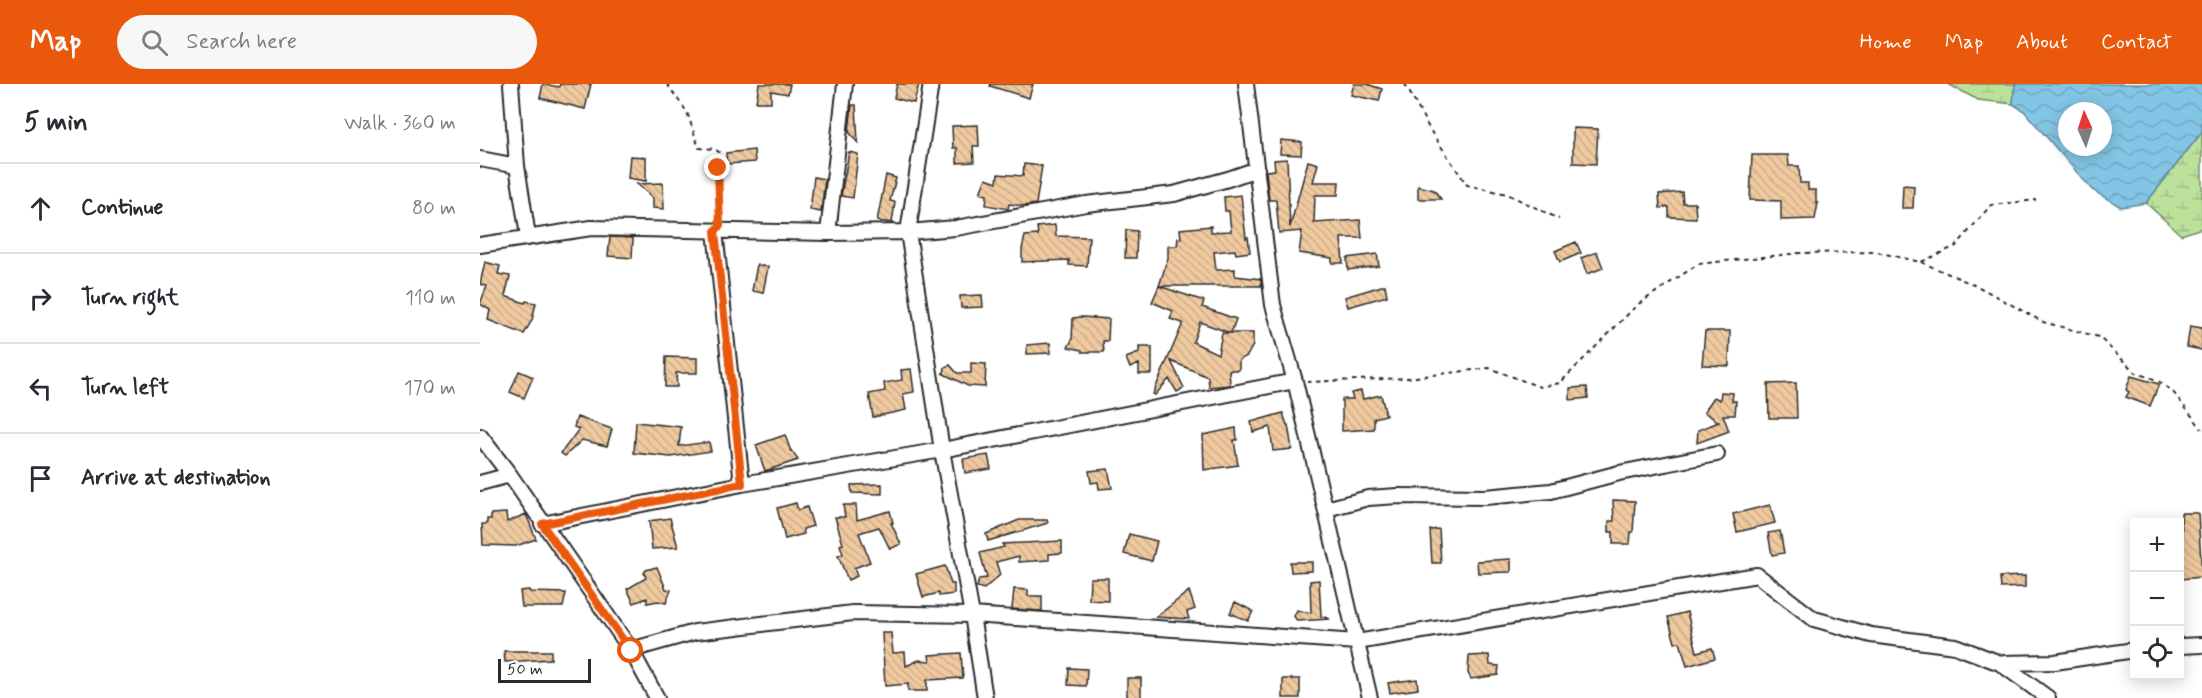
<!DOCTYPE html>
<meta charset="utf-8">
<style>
body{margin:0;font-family:Mynerve,sans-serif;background:#f7f7f7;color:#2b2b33}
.controls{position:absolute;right:18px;bottom:18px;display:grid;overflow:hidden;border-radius:0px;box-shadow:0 3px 15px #0003}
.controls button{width:54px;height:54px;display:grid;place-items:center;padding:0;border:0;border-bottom:2px solid #e1e1e2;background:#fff;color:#2b2b33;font:30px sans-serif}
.compass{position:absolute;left:1578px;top:18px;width:54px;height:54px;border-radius:50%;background:#fff;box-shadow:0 3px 15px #0003;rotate:357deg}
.scale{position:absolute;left:18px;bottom:15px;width:93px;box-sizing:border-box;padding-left:6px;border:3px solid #2b2b2b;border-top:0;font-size:16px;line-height:21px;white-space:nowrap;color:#2b2b2b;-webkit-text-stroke:4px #fff;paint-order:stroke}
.stop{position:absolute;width:18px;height:18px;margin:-14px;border:4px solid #ea580c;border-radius:50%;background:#fff}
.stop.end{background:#ea580c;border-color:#fff;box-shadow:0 2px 6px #0008}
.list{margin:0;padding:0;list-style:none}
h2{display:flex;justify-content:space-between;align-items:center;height:78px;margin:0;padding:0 24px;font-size:26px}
h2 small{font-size:20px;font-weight:400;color:#7c7c81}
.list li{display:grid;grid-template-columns:39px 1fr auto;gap:18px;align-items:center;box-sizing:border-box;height:90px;padding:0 24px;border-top:2px solid #e1e1e2}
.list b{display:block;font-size:22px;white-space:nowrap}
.list em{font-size:20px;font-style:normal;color:#7c7c81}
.icon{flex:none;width:33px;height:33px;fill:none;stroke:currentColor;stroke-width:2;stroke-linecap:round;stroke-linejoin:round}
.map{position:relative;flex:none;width:1722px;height:614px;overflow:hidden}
header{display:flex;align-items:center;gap:36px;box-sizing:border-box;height:84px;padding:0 30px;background:#ea580c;color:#fff}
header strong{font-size:28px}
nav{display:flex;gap:33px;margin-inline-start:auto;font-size:21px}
.search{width:420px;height:54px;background:#f7f7f7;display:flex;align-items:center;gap:15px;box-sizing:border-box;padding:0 21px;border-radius:33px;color:#7c7c81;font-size:22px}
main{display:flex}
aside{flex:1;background:#fff}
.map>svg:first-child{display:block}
</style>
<header>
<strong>Map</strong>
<div class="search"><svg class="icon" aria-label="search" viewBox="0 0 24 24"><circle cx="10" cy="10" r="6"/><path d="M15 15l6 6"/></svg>Search here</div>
<nav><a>Home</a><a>Map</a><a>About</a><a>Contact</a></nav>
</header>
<main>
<aside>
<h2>5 min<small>Walk · 360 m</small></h2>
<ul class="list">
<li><svg class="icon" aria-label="ahead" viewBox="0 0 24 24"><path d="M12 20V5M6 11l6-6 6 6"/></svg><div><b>Continue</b></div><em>80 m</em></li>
<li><svg class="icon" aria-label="right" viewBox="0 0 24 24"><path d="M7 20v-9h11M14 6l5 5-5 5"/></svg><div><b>Turn right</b></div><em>110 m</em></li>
<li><svg class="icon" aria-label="left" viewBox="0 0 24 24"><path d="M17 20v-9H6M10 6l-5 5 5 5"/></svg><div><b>Turn left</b></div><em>170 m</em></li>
<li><svg class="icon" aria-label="arrive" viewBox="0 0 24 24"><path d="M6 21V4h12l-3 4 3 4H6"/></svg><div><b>Arrive at destination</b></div></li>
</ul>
</aside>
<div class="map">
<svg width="1722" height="614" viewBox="0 0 1722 614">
<defs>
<pattern id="wetland-marsh" width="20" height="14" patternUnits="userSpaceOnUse" patternTransform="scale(1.5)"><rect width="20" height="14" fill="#bbe19b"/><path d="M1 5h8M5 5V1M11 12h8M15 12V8" fill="none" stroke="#a1c186"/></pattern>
<pattern id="water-waves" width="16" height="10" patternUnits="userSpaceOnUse" patternTransform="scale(1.5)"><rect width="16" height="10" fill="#83c5e4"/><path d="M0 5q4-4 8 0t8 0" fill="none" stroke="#71a9c4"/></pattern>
<pattern id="building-back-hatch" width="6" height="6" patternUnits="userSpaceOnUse" patternTransform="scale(1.5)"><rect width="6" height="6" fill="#efc99f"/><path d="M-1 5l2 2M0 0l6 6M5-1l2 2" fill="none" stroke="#cdad89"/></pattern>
</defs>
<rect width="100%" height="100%" fill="#fff"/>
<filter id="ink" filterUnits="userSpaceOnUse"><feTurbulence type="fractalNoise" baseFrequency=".0167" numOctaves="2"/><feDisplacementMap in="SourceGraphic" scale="12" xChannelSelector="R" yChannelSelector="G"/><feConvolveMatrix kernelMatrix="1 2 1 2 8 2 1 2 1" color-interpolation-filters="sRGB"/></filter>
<g filter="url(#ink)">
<path fill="url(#wetland-marsh)" stroke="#738663" stroke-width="1.5" d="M1468 0H1535L1533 20 1498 16Z
M1722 48V144L1701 151 1666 119Z"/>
<path fill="url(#water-waves)" stroke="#60879a" stroke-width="1.5" fill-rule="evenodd" d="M1535 0H1722V48L1666 119 1641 123 1612 106 1544 27 1533 20ZM1587 27H1623V63H1587Z"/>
<path fill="url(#building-back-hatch)" stroke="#2b2b2b" stroke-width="1.5" fill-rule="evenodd" d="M63 0 79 3 80 0H111L105 25 60 14Z
M279 0H310L308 10 291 7V18H276Z
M417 0H439L434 19 414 14Z
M511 0H553L549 14 510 2Z
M874 0H887L902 5 899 17 871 11Z
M372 21H376L378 59 369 48Z
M498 41 499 62H493L494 78 477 79V64H473L472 42Z
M1093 44 1118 45 1116 80 1093 79Z
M801 56 822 58 821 71 800 70Z
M274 66 275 78 247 80 246 69Z
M369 68 378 70 373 114 361 112Z
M1272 71H1308L1309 82H1319L1320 99H1328V106H1336V119H1338L1335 135 1301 136V117L1270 116Z
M150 72 166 73V97L148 94Z
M807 75 810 143 828 77 838 80 833 98H859L858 111H835L834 139 880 136 882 154H861L863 179H852V174L819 169 822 147 799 149 796 116H789L786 87 795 86 794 76Z
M544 80 562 82 556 120 544 122 529 120 528 125 506 121 507 111 500 109 506 94 517 98 518 90 543 92Z
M406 91 416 94 410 117 415 118 412 139 397 137Z
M334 93 345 95 341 128 330 126Z
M183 99 184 125 173 124V114L157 100Z
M1423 101 1434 102 1433 124H1422Z
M938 102 954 106 961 115H938Z
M1202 108 1203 119H1215L1216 134 1189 133V123L1180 124 1179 110Z
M761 111 766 154 768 153 770 168 756 170 755 166 734 168 736 186 755 185V192L781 195V202H679L688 174V162H697L698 154 701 155 700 145 731 142V148L751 147 749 127H745L744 113Z
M575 141 576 152 609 153 607 182 589 181V176L542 178V165L545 152 558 151 557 143Z
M646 146 657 147 656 174H645Z
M130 153 153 154 152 174 128 172Z
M1096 158 1101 169 1080 178 1075 167Z
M1117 168 1123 184 1107 190 1101 174Z
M897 170 899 182 868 186 867 174Z
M5 178 20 182 18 190 30 192 25 212 45 219 46 217 56 219 52 236 44 250 8 236 10 226 0 220 7 202 0 200Z
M277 181 288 183 283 209 272 207Z
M905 201 907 212 868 223 865 213Z
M679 202 724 217 722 223 756 235 751 249H773V261L767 272 759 276V286H749L750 301 729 303 728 293 691 277 704 304 697 308 689 295 675 311 673 310 703 239 690 235 693 227 672 218ZM720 238 750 249H742L738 270 713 258Z
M502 211 503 223 481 224 480 212Z
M602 233 629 235 628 257H623L624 268H602V266L588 263 592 256 593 234Z
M1710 242 1722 244V266L1707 263Z
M1225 247H1250L1249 282 1222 281Z
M570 259 571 269 547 270V261Z
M659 263H672V290H659V280L650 284 646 274 659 269Z
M186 273 217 274V289H196L197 303H185Z
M491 279 506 280 505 303 488 302 462 289H464L465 283 470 281 477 289H491Z
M431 285 434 308 423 310 426 326 393 333 389 310 405 307 404 299 422 296 421 286Z
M39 287 53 293 44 314 30 308Z
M1651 292 1679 300 1670 322 1646 313 1649 308 1646 306Z
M1316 299 1317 334H1289L1288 300Z
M1107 303 1108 314 1090 316V304Z
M881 307 883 315 901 311 906 331 894 334V345L862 347V315H873L871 309Z
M1241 308 1253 309 1252 317H1256L1255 331H1243L1249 347 1217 359 1218 346 1239 338 1224 328 1234 313 1240 316Z
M803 329 807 341H808L812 365 793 367 790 343 773 348 771 338Z
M97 333 132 345 127 362 102 356 85 372 81 369 99 345 94 343Z
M156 338 201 343 199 362 229 358 231 367 191 373 154 369Z
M756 344 757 356H754L758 381 724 386 723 351Z
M305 351 310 365 318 376 285 387 276 361Z
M508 371 511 385 485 389 483 375Z
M628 385 632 404 619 405 618 398 611 399 609 387Z
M402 400V410L372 409 371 401Z
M1133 416 1155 417 1153 448H1151L1150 460H1133V448H1129V437H1134Z
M316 419 318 426 327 423 333 442 323 445 324 450 305 455 297 424Z
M363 421H376L377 436 410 427 413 439H411L421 460 410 465 399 443 379 449 390 478 374 484 377 492 368 496 358 472 363 470 360 461 363 460 355 433H365Z
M1290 421 1295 439 1257 448 1253 430Z
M26 429 27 438 46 430 56 455 36 462 3 461 2 440H7V435H11V430Z
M1701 429H1718L1722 493 1700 495V477L1701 473H1703Z
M190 434 198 463 172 465 169 437Z
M539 436H567L568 439 508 457 506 450Z
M959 445 961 479H952L950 446Z
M1300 447 1304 469 1292 471 1288 449Z
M649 450 677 457 672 477 644 470Z
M582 457V469L569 470V476L539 478V472L516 478 520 491 504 505 497 503 499 495 507 494 500 469 524 463 522 460Z
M1031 475V488L998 489 997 477Z
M810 478H832V487L811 488Z
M465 482 471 500H474V510L459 512V509L443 513 436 490Z
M177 483 186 505 191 506 186 519 178 517 167 519V514L154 519 147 505 166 494 164 489 166 486Z
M1545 492V503L1521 504 1520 493Z
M610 494H628V517L609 516Z
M839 496 841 532 850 535 817 537 814 532 817 526 831 529 830 497Z
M534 505 548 506V512H562V527L532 525Z
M49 506 50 508 86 509 83 523H42L40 507Z
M709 507 715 525 707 528 709 535 676 533Z
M755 518 773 527 768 537 750 529Z
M1207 528 1217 568 1232 564 1235 574 1207 582 1200 558 1195 559 1188 533Z
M402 549H411L413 569 425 568 426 582 439 576 450 577 449 571 481 569 483 594 447 596V607H428V600L405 602Z
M24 567H71V575L25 578Z
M1009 571 1010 581 1019 582 1018 591 991 595 988 589 989 572Z
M589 584 607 585 606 602 588 601Z
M647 594H661V614H647Z
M803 595H820V614H803Z
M937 595 938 605 910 609 908 599Z"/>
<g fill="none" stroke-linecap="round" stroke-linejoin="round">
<g stroke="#2b2b2b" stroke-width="18">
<path id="minor" d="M31 0 37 82 48 152
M451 0 428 148 462 366 815 297
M766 0 793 221 815 297 890 614
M0 75 37 82
M235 147 262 400
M348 149 365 0
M0 161 111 144 348 149 428 148 476 144 606 120 694 110 748 95 777 85
M0 352 30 391 151 566 177 614
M0 399 30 391
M846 425 888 414 918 412 1005 413 1071 407 1139 389 1237 370
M62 440 262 400 462 366 492 531 505 614
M1700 562 1722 561
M151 566 215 548 373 529 492 531 877 558 1277 491 1334 535 1391 551 1475 562 1520 579 1568 614
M1520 579 1575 578 1654 566"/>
</g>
<path stroke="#2b2b2b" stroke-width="2" stroke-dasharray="4.5 4.5" stroke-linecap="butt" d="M187 0 207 28 219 64 235 65 240 69 238 84 240 135
M925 0 950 46 987 101 1027 110 1079 135
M1441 178 1499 203 1563 238 1619 253 1656 289 1677 296 1693 308 1722 345
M827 298 928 294 1009 284 1060 303 1080 299 1157 221 1218 180 1319 169 1396 168 1441 178 1476 162 1511 121 1556 116"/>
<use href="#minor" stroke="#fff" stroke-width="14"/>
</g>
</g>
<g fill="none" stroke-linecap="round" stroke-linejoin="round" filter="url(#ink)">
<path stroke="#ea580c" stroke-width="8" d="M151 567 62 440 262 400 235 147 240 142 238 84"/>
</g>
</svg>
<div class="controls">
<button>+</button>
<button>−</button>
<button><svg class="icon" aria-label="locate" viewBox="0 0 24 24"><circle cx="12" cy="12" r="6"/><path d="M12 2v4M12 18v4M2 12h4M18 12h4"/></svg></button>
</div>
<svg class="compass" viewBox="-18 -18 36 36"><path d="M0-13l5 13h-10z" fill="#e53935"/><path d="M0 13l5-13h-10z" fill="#7c7c81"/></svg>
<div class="scale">50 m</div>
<div class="stop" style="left:151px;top:567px"></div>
<div class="stop end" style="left:238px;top:84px"></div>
</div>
</main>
